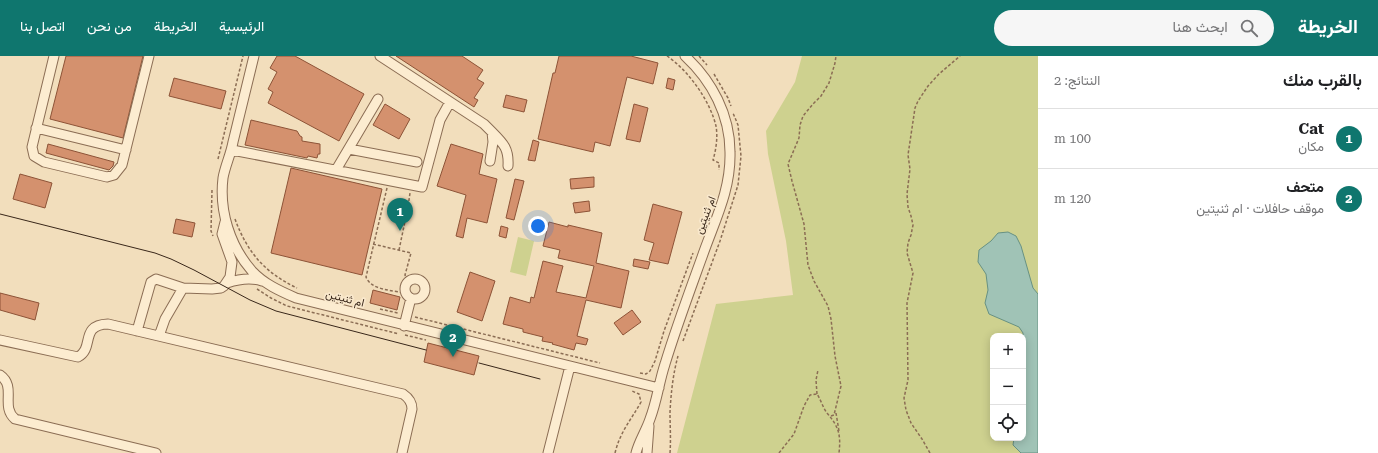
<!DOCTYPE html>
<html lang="ar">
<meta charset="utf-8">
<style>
body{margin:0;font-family:"Roboto Serif",Vazirmatn,serif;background:#f6f6f6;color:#202124;direction:rtl}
.controls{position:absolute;right:12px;bottom:12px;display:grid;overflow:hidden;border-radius:8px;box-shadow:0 2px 10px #0003}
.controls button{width:36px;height:36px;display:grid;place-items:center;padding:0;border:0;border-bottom:1px solid #e0e0e0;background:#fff;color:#202124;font:20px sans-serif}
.you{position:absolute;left:538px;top:170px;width:14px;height:14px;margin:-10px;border:3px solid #fff;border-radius:50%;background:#1a73e8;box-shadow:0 0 0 6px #1a73e833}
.badge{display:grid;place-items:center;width:26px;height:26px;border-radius:50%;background:#0f766e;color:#fff;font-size:13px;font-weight:700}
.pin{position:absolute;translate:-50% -33px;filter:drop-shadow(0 1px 2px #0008)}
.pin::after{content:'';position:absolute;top:21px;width:14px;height:12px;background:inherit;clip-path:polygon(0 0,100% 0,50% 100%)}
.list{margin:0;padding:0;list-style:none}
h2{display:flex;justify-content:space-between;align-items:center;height:52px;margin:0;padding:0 16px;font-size:17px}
h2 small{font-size:13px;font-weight:400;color:#757577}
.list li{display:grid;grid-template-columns:26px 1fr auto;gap:12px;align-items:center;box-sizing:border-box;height:60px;padding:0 16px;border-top:1px solid #e0e0e0}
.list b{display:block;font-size:15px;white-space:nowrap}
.list p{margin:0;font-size:13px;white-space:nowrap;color:#757577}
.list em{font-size:13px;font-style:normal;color:#757577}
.icon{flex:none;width:22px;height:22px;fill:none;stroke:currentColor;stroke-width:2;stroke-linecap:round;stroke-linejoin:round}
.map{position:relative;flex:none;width:1038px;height:397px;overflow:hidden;direction:ltr}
header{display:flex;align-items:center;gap:24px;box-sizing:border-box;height:56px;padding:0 20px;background:#0f766e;color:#fff}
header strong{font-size:19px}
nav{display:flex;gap:22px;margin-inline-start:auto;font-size:14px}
.search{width:280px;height:36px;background:#f6f6f6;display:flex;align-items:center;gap:10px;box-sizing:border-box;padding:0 14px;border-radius:22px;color:#757577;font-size:15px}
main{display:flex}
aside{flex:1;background:#fff}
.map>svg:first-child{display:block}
</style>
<header>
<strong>الخريطة</strong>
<div class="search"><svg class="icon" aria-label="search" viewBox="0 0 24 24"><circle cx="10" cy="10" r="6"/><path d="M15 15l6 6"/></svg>ابحث هنا</div>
<nav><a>الرئيسية</a><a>الخريطة</a><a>من نحن</a><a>اتصل بنا</a></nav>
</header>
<main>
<aside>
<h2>بالقرب منك<small>النتائج: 2</small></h2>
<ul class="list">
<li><span class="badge">1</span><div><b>Cat</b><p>مكان</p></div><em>100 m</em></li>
<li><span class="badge">2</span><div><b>متحف</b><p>موقف حافلات · ام ثنيتين</p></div><em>120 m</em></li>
</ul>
</aside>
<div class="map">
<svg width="1038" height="397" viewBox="0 0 1038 397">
<rect width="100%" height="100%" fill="#f2debc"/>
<path fill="#ced18f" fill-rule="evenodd" d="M802 0H1038V397H677L716 248 793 239 786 185 768 98 766 75 795 26ZM993 280H1023V382H993Z
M518 181 534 185 526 220 510 216Z"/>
<path fill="#a0c3b6" stroke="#679183" d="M1008 176 1016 180 1021 190 1033 232 1038 238V397H1021L1013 389 1014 382H1023V277L1019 271 989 258 985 247 988 234 986 218 978 206 979 194 991 185 998 177Z"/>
<path fill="#d4916e" stroke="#8d5337" d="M66 0H143L123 82 50 63Z
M277 0H295L364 38 339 85 268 47 273 36 268 33 277 16 270 12Z
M396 0H462L483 14 477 23 484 27 474 42 478 44 474 51Z
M559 0H631L658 7 653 28 627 21 610 90 595 86 593 96 538 83 553 17H555Z
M174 22 226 35 221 53 169 40Z
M668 22 675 24 673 34 666 32Z
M506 39 527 44 524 56 503 51Z
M385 48 410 63 399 83 373 69Z
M634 48 648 52 640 86 626 83Z
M251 64 297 75 300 80 302 81V85L320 88V98H318L317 102 308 100 307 102 245 89Z
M533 84 539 86 535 105 528 104Z
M48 88 114 106 113 110 109 114 46 97Z
M451 88 483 98 479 118 497 123 487 167 467 162 463 182 456 180 466 139 437 130Z
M291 112 382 133 362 219 271 197Z
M20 118 52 127 45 152 13 143Z
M594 121V131L571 133 570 123Z
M515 123 524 125 514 164 506 162Z
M589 145 590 155 575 157 573 147Z
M653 148 682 156 668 208 649 204 654 187 644 184Z
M176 163 195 167 192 181 173 177Z
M549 166 568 171V169L602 177 596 207 629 215 621 252 586 244 577 280 588 283 586 289 576 287 574 294 552 288 553 287 542 285 543 281 523 276V273L503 268 510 241 530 247 531 241 534 242 543 205 563 210 556 236 586 242 594 210 558 202 560 194 543 190Z
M501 170 508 172 506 182 499 180Z
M634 203 650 206 648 213 633 210Z
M470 216 495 225 482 265 457 256Z
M373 234 400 241 397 254 370 247Z
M0 237 39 247 35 264 0 254Z
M632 254 641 266 623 279 614 267Z
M428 287 479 300 474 319 424 306Z"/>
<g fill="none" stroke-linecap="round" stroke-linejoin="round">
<g stroke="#8b6d54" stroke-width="11">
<path id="minor" d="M54 0 32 91 34 100 44 106 107 121 114 119 122 109 149 0
M254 0C247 29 240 57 233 86 231 98 225 110 223 122 219 155 230 190 252 215 264 228 280 235 296 242L659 332
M380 0 484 68 492 76 493 86 490 105
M36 72 126 94
M492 76C504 88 509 93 508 110
M349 93 417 106
M232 94 422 131 440 64 450 46
M336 114 378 43
M405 233a10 10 0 1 1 20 0a10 10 0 1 1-20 0Z
M227 227C239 223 250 221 262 225
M404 270 411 242
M137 275 151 226 156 223 183 232
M159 280 165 263 183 232 212 233 221 232 224 230 230 221 232 206 222 178 225 166
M0 284 78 301C95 292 79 269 108 268L403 338C409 342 412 346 412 353L402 397
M0 319C17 331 0 350 15 363L156 397
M548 397 570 310
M636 397C639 385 646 375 650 363 657 345 659 326 665 308 676 272 689 237 702 201 714 166 731 135 730 96 730 59 712 25 685 0
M647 397 649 370"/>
</g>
<path stroke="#8b6d54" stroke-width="1.5" stroke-dasharray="3 2" stroke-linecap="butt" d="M667 0C689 15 710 45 716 70 718 81 716 94 713 104L719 107V114
M699 0 707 9
M714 18 728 42 731 50
M218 103 243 0
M387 132 366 221C371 234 391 234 404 237
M212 134 211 175 213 180
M235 163C247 196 265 217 297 232
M373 188 411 197 405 219 407 226
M399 194 408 151 410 137
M257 233 271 242 287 250 399 278
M380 253 398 257
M415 261 600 307
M405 279 426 284
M683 285 720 185 738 129 741 100 738 69 733 57
M640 317 646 318 650 315 655 305 664 275 693 197
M817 338 816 324 818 314
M836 357 839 375
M831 360 834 359 841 330 835 300 831 263 828 250 814 225 808 209 804 168 792 125 788 108 799 82 800 69 803 60 813 48 821 40 829 27 835 7 836 0
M615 397C620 376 631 364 641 346L639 338 632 335
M670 397C671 383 670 370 670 356 671 337 673 318 678 300
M779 397 794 378 804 350 810 339 817 338C821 344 823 352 827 357 839 371 841 379 839 397
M930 397 922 383 911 367 906 354 904 342 908 324 907 247 913 217 907 197 908 187 911 179 913 169 911 160 908 151 907 138 910 113 908 99 915 52 918 45 928 30 939 18 960 0"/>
<use href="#minor" stroke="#fcecd0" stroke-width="9"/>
<path stroke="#39271a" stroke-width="1" d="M0 158 155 197 171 203 194 214 250 244 276 255 426 294
M479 307 540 323"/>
</g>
<g text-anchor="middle" stroke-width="3.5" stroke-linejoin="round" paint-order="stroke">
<g font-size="11" fill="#39271a" stroke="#f9e8cc">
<text transform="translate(705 159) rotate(-69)" y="4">ام ثنيتين</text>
<text transform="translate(345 242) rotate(14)" y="4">ام ثنيتين</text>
</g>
</g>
</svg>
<div class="controls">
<button>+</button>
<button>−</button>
<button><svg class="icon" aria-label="locate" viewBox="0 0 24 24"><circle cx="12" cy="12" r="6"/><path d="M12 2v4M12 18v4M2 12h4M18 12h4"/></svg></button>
</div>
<div class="you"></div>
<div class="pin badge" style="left:400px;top:175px">1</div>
<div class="pin badge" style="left:453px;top:301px">2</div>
</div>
</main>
